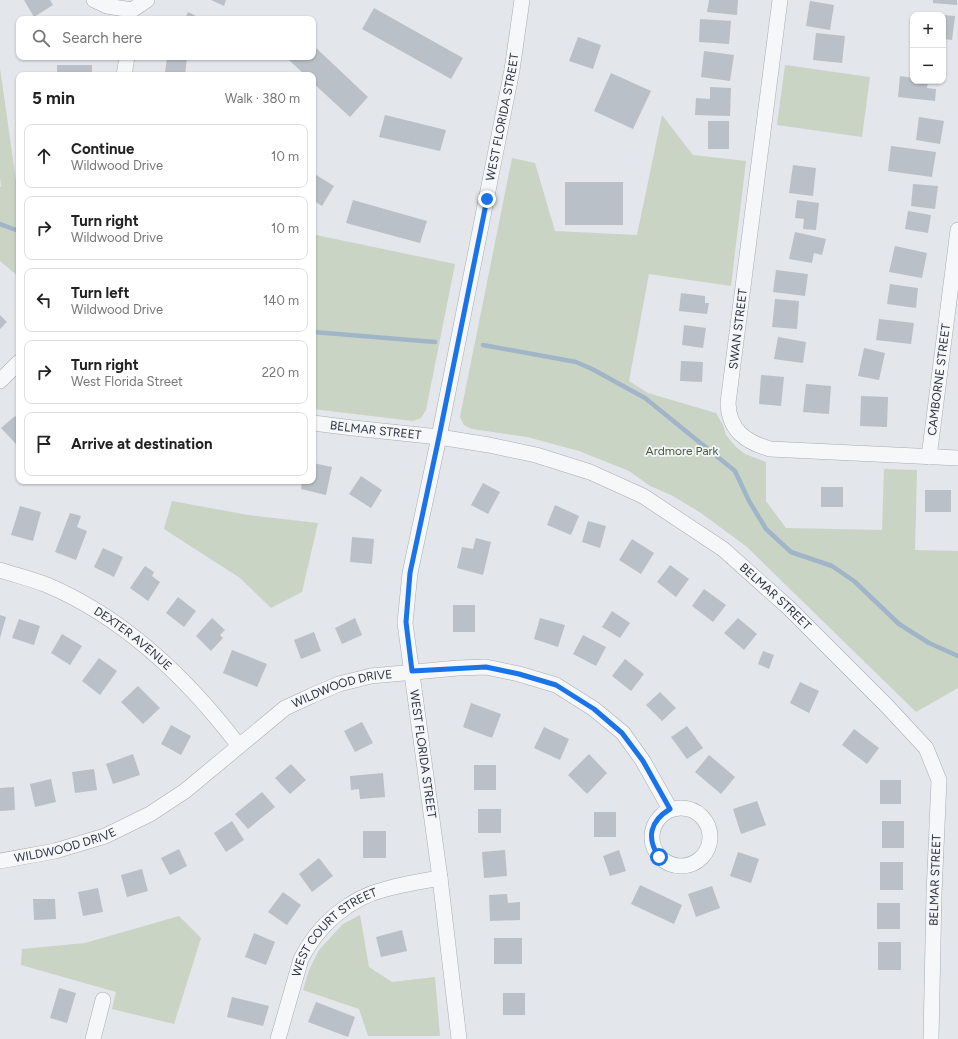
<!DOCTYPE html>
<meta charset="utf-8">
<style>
body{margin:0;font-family:Figtree,sans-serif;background:#f6f6f6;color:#222}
.controls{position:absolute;right:12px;top:12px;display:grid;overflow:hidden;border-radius:8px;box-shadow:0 1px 3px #0004}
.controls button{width:36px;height:36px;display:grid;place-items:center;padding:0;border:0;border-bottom:1px solid #e0e0e0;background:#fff;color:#222;font:20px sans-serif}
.stop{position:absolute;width:12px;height:12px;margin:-9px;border:3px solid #1a73e8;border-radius:50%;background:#fff}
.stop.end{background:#1a73e8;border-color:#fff;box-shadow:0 1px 4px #0008}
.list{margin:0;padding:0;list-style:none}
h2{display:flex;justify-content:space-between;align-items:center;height:52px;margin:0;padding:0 16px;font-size:17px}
h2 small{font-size:13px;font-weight:400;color:#767676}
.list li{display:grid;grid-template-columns:26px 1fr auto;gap:12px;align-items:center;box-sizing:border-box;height:64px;margin:0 8px 8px;padding:0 8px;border:1px solid #e0e0e0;border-radius:8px}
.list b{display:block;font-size:15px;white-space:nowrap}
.list p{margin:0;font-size:13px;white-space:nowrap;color:#767676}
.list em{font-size:13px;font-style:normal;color:#767676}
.icon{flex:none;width:22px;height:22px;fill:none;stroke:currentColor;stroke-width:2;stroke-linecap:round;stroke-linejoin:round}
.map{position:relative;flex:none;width:958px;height:1039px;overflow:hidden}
.search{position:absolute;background:#fff;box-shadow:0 1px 3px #0004;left:16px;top:16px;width:300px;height:44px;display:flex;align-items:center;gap:10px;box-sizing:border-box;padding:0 14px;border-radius:8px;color:#767676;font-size:15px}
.panel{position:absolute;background:#fff;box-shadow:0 1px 3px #0004;left:16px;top:72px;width:300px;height:412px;border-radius:8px}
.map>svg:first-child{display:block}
</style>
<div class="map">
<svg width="958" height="1039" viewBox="0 0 958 1039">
<rect width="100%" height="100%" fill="#e3e6ea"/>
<path fill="#c9d4c5" d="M785 65 870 77 862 137 777 125Z
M0 68 17 188 19 189V277L0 261V187H1L0 178Z
M662 115 693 155 746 161 731 286 649 274 629 381 648 393 716 413 723 425 726 435 736 447 745 454 766 462V501L786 528 882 530 884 469 917 470 915 550 958 551V688L916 712 747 547 701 513 671 495 650 486 629 471 579 451 527 437 472 429 464 425 460 417 512 158 535 163 555 231 637 235Z
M313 233 316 235 455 264 426 410 421 418 413 421 313 409Z
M172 501 248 515 318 523 302 592 271 608 240 578 164 529Z
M360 915 369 967 392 982 435 977 440 1036H368L359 1009 303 990 309 970 319 950 343 924Z
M179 916 201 938 174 1024 112 1009 116 992 21 965 22 949 85 943Z"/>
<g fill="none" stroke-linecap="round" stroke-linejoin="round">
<path stroke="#a0b5c8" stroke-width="4.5" d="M0 224 19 231
M313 332 435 342
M483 345 576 362 592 369 645 398 735 471 749 501 766 529 791 552 832 566 854 581 899 624 929 643 958 656"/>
</g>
<path fill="#bac0c7" d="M24 0H50L53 5 34 17Z
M211 0H226L224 6Z
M709 0H738L737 15 707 12Z
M933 0H957V5L933 3Z
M810 1 834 5 830 30 806 26Z
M374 8 463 58 451 79 362 29Z
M188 12 202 19H185Z
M943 15 955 16 952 40 943 39Z
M700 19 731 21 729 44 699 42Z
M816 33 845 36 842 63 813 60Z
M578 37 601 45 593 69 569 61Z
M313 45 368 97 350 117 313 83V75H305L289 60 292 57H313Z
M704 51 734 55 730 81 701 77Z
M167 57H187L185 75 165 73Z
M57 65H92V75H57Z
M611 73 651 91 633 129 594 111Z
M900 76 913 78V81H928L927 88 936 89 935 101 898 97Z
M710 87 731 88 730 116 695 115 696 98 710 99Z
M385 115 446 130 440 151 379 137Z
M919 117 944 121 940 144 916 140Z
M708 121H729V149H708Z
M891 146 936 152 932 177 888 171Z
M793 165 816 168 813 196 789 193Z
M313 173 334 186 322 206 313 200Z
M565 182H623V225H565Z
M913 184 938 186 935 209 911 206Z
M353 200 427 221 420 243 346 223Z
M797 200 819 203 816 230 803 229 804 219 795 218Z
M908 211 931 215 928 233 905 229Z
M795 232 826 239 822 255 814 253 812 263 789 259Z
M895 246 927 253 922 278 889 272Z
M776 270 808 274 805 296 773 292Z
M890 284 918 288 916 308 887 304Z
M681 293 705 296V303H709L707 314 679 311Z
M775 299 799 301 797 329 772 327Z
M0 315 7 322 0 329Z
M879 319 914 323 911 344 876 340Z
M684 325 706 328 703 348 682 345Z
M778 337 806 342 803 363 774 359Z
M864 348 885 353 879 380 858 376Z
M681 361 703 362 702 382 680 381Z
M761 375 784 377 781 406 759 404Z
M806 384 831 386 829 414 803 412Z
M861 396 888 397 887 427 860 426Z
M15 416 19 420V441L16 444 1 428Z
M313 463 332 467 326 495 301 489 302 481H313Z
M361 476 382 490 371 508 349 494Z
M483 483 500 492 488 514 471 505Z
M821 487H843V507H821Z
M925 490H951V512H925Z
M555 505 579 516 571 535 547 525Z
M20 506 41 512 33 541 11 535Z
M70 513 81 516 77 527 87 531 76 560 55 552Z
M588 521 606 526 600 548 582 542Z
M352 537 374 539 372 564 350 562Z
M476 538 491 542 483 575 457 568 462 547 473 549Z
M632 539 654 553 641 574 619 560Z
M103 548 123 557 114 577 94 567Z
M670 565 689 579 676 597 657 582Z
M145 566 154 572 152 576 160 582 148 601 130 588Z
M704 589 726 605 713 622 692 606Z
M178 597 196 611 184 627 166 613Z
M453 605H475V632H453Z
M612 611 630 623 620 638 602 627Z
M0 615 6 617 0 638Z
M212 618 225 630 220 635 223 638 211 651 196 636Z
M355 618 362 635 342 644 335 628Z
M540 618 565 625 558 647 534 639Z
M738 618 757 634 744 650 724 633Z
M19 619 40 626 34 645 12 638Z
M314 632 321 651 301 659 294 640Z
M62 634 82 646 70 665 51 653Z
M583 635 606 647 596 666 573 654Z
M232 650 267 664 257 687 223 673Z
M763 651 774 655 769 669 758 664Z
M99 658 117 671 100 695 82 681Z
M625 659 644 674 631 691 612 676Z
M800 682 819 691 809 713 790 703Z
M138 686 160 708 143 724 121 702Z
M660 692 676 708 662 721 646 705Z
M471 703 501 714 492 738 463 727Z
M362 722 373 743 355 752 344 731Z
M171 725 191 736 181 755 161 744Z
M687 726 703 748 687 759 671 737Z
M544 727 569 739 560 760 534 748Z
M854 729 879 748 867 764 842 745Z
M133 754 140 775 113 784 106 764Z
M589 754 607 773 587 794 568 775Z
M709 755 735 777 721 794 695 772Z
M291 764 306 780 290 794 275 778Z
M474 765H496V790H474Z
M94 769 97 790 75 793 72 772Z
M383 773 385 797 360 799 359 789 351 790 350 776Z
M51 779 56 802 35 807 30 784Z
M880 780H901V804H880Z
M14 787 15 810 0 811V788Z
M262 792 275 807 248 829 235 814Z
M757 801 766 825 741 834 733 809Z
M478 809H501V833H478Z
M594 812H616V837H594Z
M232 821 244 840 226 852 214 833Z
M882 821H904V848H882Z
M363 831H386V858H363Z
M179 849 187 866 170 875 161 858Z
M505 850 507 876 484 878 482 852Z
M619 850 626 871 610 876 603 856Z
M738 852 759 859 751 883 730 876Z
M319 858 333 876 312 892 299 874Z
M880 862H903V890H880Z
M142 869 148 891 127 897 121 875Z
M640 885 682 905 674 924 631 904Z
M712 886 720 908 696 917 688 894Z
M98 888 103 912 83 916 78 892Z
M283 892 301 905 287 925 268 912Z
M507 894 508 903 520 902V920L490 921 489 895Z
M33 899H55L56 919 34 920Z
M877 903H900V929H877Z
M402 930 407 951 381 957 376 937Z
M254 933 275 942 266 965 245 957Z
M494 938H522V964H494Z
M878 942H901V970H878Z
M59 988 76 993 67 1023 50 1018Z
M503 993H525V1015H503Z
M232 997 269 1006 263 1026 227 1017Z
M316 1002 355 1017 348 1037 308 1022Z"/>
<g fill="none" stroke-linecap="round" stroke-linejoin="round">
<g stroke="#a8adb4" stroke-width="16">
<g id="minor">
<path d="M94 0 107 6 132 10"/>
<path d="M780 0 728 403C729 431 746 442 770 449L958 458"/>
<path d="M132 10 147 0"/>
<path d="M124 75 127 57"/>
<path d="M0 381 19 362"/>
<path id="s1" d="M313 423 353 428 439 437 489 445 536 455 590 472 643 496 723 549 789 608 886 705 926 748 939 780 934 894 931 1039"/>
<path id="s2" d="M929 457 958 230"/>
<path id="s3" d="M0 570C15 575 32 579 47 585 125 618 188 679 239 746"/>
<circle cx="681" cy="837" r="29"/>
<path id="s4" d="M0 861 55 851 105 836 150 814 185 791 285 708 311 696 339 684 371 676 458 668 486 667 519 674 556 685 594 709 623 733 643 761 670 809"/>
<path d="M93 1039 103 1000"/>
<path id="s5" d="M278 1039 301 959C318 925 349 898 386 889 404 884 422 881 440 878"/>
<path id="s6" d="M459 1039 440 878 405 623 410 573 439 437 512 70 522 0"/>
</g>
</g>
<use href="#minor" stroke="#f6f7f9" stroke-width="15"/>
</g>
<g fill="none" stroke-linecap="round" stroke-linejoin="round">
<path stroke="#1a73e8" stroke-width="5" d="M487 199 439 437 410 573 406 622 412 671 486 667 519 674 556 685 594 709 622 733 643 761 670 809C650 821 646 838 659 857"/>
</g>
<g text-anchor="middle" stroke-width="3.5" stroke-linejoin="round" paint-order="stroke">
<g font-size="12" fill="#2c3442" stroke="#f3f5f8">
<text dy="4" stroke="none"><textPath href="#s6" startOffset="935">WEST FLORIDA STREET</textPath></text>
<text transform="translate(738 329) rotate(-83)" y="4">SWAN STREET</text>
<text dy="4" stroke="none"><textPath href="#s2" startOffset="78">CAMBORNE STREET</textPath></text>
<text dy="4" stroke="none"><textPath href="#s1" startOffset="63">BELMAR STREET</textPath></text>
<text dy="4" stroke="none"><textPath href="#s1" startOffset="507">BELMAR STREET</textPath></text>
<text dy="4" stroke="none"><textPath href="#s3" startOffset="151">DEXTER AVENUE</textPath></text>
<text dy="4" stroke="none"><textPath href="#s4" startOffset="391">WILDWOOD DRIVE</textPath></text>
<text transform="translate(423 754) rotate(82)" y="4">WEST FLORIDA STREET</text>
<text dy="4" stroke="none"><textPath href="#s4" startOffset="67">WILDWOOD DRIVE</textPath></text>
<text transform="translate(935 880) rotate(-88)" y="4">BELMAR STREET</text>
<text dy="4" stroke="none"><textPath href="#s5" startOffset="126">WEST COURT STREET</textPath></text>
</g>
<g font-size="12" fill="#415d3a" stroke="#f3f5f8">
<text x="682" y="455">Ardmore Park</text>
</g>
</g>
</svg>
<div class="controls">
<button>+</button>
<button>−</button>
</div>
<div class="stop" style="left:659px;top:857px"></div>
<div class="stop end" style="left:487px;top:199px"></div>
<div class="search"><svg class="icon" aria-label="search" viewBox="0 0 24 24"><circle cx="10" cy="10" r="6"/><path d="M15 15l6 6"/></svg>Search here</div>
<section class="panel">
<h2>5 min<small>Walk · 380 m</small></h2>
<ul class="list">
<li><svg class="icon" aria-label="ahead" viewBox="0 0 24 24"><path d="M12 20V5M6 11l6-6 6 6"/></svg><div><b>Continue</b><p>Wildwood Drive</p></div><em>10 m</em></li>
<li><svg class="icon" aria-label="right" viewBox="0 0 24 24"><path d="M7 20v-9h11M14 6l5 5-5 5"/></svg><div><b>Turn right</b><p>Wildwood Drive</p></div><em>10 m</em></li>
<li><svg class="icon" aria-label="left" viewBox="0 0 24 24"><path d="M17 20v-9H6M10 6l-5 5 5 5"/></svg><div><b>Turn left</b><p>Wildwood Drive</p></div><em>140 m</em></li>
<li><svg class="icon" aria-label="right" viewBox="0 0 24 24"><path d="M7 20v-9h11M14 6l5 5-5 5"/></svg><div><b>Turn right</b><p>West Florida Street</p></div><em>220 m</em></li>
<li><svg class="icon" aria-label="arrive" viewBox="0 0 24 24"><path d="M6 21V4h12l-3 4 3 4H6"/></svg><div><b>Arrive at destination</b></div></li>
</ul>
</section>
</div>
